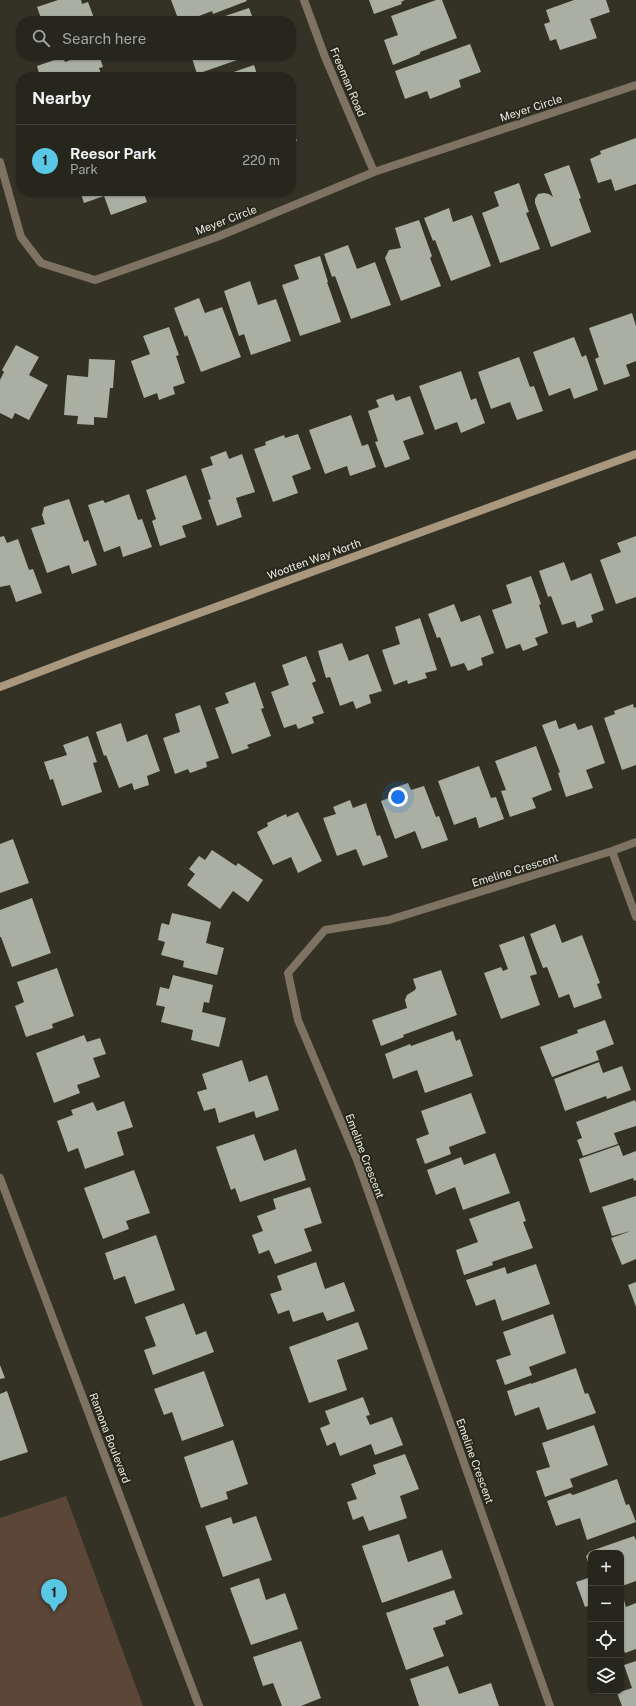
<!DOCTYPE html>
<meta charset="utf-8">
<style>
body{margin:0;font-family:"Public Sans",sans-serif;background:#2e2e25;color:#f1f3f6}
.controls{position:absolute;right:12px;bottom:12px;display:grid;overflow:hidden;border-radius:8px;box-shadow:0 1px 3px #0004}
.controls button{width:36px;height:36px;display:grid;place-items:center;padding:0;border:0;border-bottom:1px solid #42433b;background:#26261c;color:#f1f3f6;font:20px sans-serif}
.you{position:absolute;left:398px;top:797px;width:14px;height:14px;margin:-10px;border:3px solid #fff;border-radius:50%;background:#1a73e8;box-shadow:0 0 0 6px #1a73e833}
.badge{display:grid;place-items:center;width:26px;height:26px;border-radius:50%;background:#5ac8e5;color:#111;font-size:13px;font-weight:700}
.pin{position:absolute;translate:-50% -33px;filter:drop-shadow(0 1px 2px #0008)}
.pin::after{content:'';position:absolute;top:21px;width:14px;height:12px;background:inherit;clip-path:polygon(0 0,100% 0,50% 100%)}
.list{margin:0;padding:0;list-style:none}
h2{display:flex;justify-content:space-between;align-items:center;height:52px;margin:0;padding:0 16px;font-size:17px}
h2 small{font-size:13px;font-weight:400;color:#a4a5a3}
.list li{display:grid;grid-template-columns:26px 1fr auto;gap:12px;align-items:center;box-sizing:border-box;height:72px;padding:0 16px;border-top:1px solid #42433b}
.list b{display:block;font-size:15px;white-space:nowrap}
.list p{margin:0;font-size:13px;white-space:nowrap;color:#a4a5a3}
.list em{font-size:13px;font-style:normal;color:#a4a5a3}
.icon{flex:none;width:22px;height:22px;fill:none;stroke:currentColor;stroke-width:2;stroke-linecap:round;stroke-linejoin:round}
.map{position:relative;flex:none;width:636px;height:1706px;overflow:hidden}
.search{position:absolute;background:#26261c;box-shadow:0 1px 3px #0004;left:16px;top:16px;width:280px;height:44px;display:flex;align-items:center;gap:10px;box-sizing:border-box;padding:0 14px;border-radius:16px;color:#a4a5a3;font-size:15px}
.panel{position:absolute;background:#26261c;box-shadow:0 1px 3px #0004;left:16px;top:72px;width:280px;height:124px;border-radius:16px}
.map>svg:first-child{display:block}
</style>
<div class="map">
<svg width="636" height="1706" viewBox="0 0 636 1706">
<rect width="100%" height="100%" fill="#333225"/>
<path fill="#5b4638" d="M66 1496 143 1706H0V1518Z"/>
<path fill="#aaafa1" d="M58 0H81L82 4 88 2 94 18 88 21H42L37 7Z
M171 0H246L247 1 213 14 212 11 186 21H179Z
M369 0H405L401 2 402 4 374 14Z
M436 0H442L457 38 420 52V54L393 65 384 40 398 35 391 16Z
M574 0H606L610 12 590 19 597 38 560 50 556 39 550 41 544 24 550 22 546 10Z
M249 8 254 21H219L225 18V16Z
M470 44 481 72 459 80 461 87 430 99 427 91 405 99 395 71Z
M83 55H99L103 67 99 68 102 77H40L37 66 63 57 65 62Z
M191 55H244L240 59 197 74Z
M254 65 258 77H219Z
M291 125 297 141 291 143Z
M636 138V184L615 191 611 179 598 183 590 159 601 154 600 151Z
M569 165 581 198 579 199 591 232 551 247 535 203V199L538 194 544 193 549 194 553 197 544 174Z
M519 183 529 212 526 213 540 249 500 263 482 213 499 206 494 192Z
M80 191H143L147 202 111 215 104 196 84 203Z
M449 208 453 222 472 215 491 266 451 281 435 240 433 241 424 218Z
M419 220 432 256 430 258 441 286 401 301 385 258 389 250 401 248 395 228Z
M348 245 357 269 375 262 391 305 351 319 335 276 332 277 324 254Z
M320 256 328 282H327L341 322 300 336 282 285 299 279 294 265Z
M250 281 258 305 276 299 291 341 251 355 244 334 239 336 224 291Z
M199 298 205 313 222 307 241 357 201 372 187 335 185 337 174 308Z
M632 313 636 326V361L626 365 630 376 604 385 595 359 599 357 589 328Z
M169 327 179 355 176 356 185 383 173 387 175 394 159 400 157 393 144 398 131 361 150 354 143 336Z
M574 337 582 357 586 355 598 390 574 399 570 388 549 396 533 352Z
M16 345 39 357 29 375 48 385 29 420 15 413 12 419 0 413V380L4 372 2 370Z
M519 357 530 387 534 386 543 411 517 420 510 402 491 409 478 372Z
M89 359 115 360 113 388H110L107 418 94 417V425L77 424 78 416 64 415 67 375 88 377Z
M461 371 471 400 476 398 485 423 461 433 457 422 435 430 419 386Z
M393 394 396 401 410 396 424 434 403 441 410 459 385 468 375 442 378 441 368 411 379 407 376 400Z
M351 415 362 446 368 444 376 467 350 476 347 466 325 474 309 430Z
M298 434 311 469 292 476 298 493 273 502 254 449 266 445 265 442 284 435 285 438Z
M226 451 229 459 242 454 255 492 236 498 242 517 217 526 208 500 211 499 201 469 213 465 210 457Z
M186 475 202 519 182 526 186 537 160 546 152 521 156 519 146 490Z
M129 494 138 520 142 519 152 547 123 557 120 546 104 552 88 505 103 500 105 503Z
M69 499 84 542 88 540 97 565 72 574 69 565 47 573 31 528 45 524 42 515 44 507Z
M4 536 7 543 18 539 29 570 33 569 42 593 16 602 10 585 0 587V537Z
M636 536V597L616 604 600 560 621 552 617 543Z
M564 562 571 581 591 573 604 610 591 615 593 622 577 628 575 621 562 625 551 596 548 597 539 571Z
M531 576 541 604 539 605 548 633 535 638 538 645 523 651 520 644 506 649 492 610 512 603 506 585Z
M454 604 461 622 480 615 494 653 481 658 483 665 468 671 464 663 451 667 440 637 437 638 428 614Z
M420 618 437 670 425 673 427 678 408 684 407 680 394 685 382 650 400 644 395 627Z
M342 643 349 661 368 654 382 691 369 695 371 703 356 709 353 701 340 706 330 677 326 678 318 651Z
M306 656 316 681 312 683 324 713 312 717 314 723 298 729 296 724 284 728 271 692 289 685 282 665Z
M255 682 264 708 261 709 271 736 247 745 249 748 232 754 215 708 229 703 225 693Z
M633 704 634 708 636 707V765L622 770 604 718 615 714 614 711Z
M200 705 219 758 206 762 207 767 190 773 188 769 175 774 163 738 180 732 175 714Z
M556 720 559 729 575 723 578 730 592 725 605 763 586 770 593 788 566 797 558 773 560 772 542 725Z
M121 723 127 742 147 734 160 771 147 776 149 785 134 790 132 783 119 788 106 755 104 756 96 732Z
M88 736 97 762 93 763 102 792 62 806 53 779 50 780 44 762 67 755 63 745Z
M536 746 552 790 532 798 536 808 510 817 501 791 506 790 495 761Z
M479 766 491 798 496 797 504 819 479 828 476 817 454 825 438 781Z
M408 783 411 790 424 786 436 817 439 816 448 840 422 849 415 831 395 839 381 801 394 796 391 789Z
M350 800 353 808 366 803 377 836 380 835 388 857 363 866 356 849 337 856 323 818 336 814 333 807Z
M298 812 322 861 298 873 291 857 273 865 257 832 268 826 267 823 286 814 287 817Z
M13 839 29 883 0 893V844Z
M212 850 236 866 238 863 263 880 248 902 233 891 220 909 187 885 195 874 189 869 199 856 205 860Z
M32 898 51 953 12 967 1 937H0V910Z
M172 913 211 922 206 943 224 948 217 975 183 967 184 961 161 955 165 942 158 940 161 925 162 923 169 925Z
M555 924 562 943 582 935 600 983 597 984 602 998 574 1008 569 994 559 998 547 967 543 968 530 934Z
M524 936 537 974 530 976 540 1005 501 1019 484 973 501 967 503 971 508 969 499 945Z
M57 968 74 1016 52 1024 53 1028 26 1037 15 1006 24 1002 17 982Z
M441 970 457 1015 403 1035 404 1037 381 1046 372 1020 407 1008 405 1000 407 995 415 990 416 988 413 979Z
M173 975 213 985 209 1003 204 1002 202 1012 226 1018 219 1047 191 1040 193 1030 161 1022 165 1007 156 1005 160 987 169 989Z
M605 1020 614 1044 596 1051 599 1060 552 1077 540 1047 578 1033 577 1030Z
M453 1031 456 1041 460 1039 473 1076 425 1093 417 1070 393 1079 385 1054 410 1044 411 1046Z
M84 1035 87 1042 100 1038 106 1054 93 1058 100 1077 77 1085 80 1093 54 1103 36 1053Z
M242 1060 249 1082 267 1075 279 1110 256 1118 254 1111 219 1123 215 1108 204 1111 197 1092 207 1089 202 1074Z
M599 1062 603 1073 622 1066 631 1090 607 1099 606 1096 565 1111 554 1079Z
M471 1093 486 1133 449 1147 451 1154 425 1164 416 1139 429 1134 421 1111Z
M635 1100 636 1103V1126L614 1133 618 1144 583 1156 577 1140 582 1138 576 1122Z
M124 1101 133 1127 117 1132 124 1155 85 1169 78 1148 68 1152 57 1121 73 1115 71 1110 93 1102 97 1111Z
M254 1134 264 1161 296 1149 306 1180 240 1202 235 1188 231 1190 216 1147Z
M619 1145 623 1156 636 1151V1180L634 1181 633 1178 590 1193 579 1159Z
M495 1153 510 1193 463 1210 455 1187 436 1195 427 1170 461 1157 464 1165Z
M134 1170 150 1213 126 1221 129 1229 103 1239 84 1188Z
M310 1187 322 1223 304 1229 312 1251 275 1264 269 1250 259 1254 252 1235 263 1231 257 1216 276 1209 273 1199Z
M636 1196V1259L622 1265 611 1238 631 1231 612 1236 602 1207Z
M519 1201 526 1221 523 1222 533 1248 492 1262 493 1265 464 1275 456 1250 478 1242 469 1219Z
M156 1235 175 1290 135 1304 125 1276 114 1280 105 1253Z
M316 1262 325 1289 344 1282 355 1311 327 1321 323 1312 293 1322 289 1310 278 1314 270 1294 282 1290 277 1276Z
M536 1264 550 1304 502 1321 495 1299 476 1306 466 1280 505 1267 507 1274Z
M636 1282V1307L628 1285Z
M184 1303 196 1335 206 1331 214 1352 153 1375 144 1350 156 1346 145 1317Z
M553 1314 566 1353 529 1367 532 1375 505 1385 496 1360 511 1355 503 1332Z
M358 1322 368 1349 337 1360 347 1390 309 1403 289 1347Z
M0 1365 5 1378 0 1379Z
M576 1368 585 1394 588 1393 596 1413 547 1430 539 1407 515 1416 507 1391 531 1383V1384Z
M204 1371 224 1426 182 1441 172 1412 164 1415 154 1389Z
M7 1391 28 1452 0 1461V1394Z
M363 1397 370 1415 366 1416 370 1425 392 1417 403 1445 375 1455 371 1444 340 1456 335 1442 327 1446 320 1428 330 1424 325 1411Z
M594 1425 608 1465 570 1479 573 1487 545 1497 536 1471 550 1467 542 1443Z
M233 1440 248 1484 226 1492 228 1499 201 1508 184 1457Z
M405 1454 419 1489 400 1496 407 1518 369 1531 363 1516 353 1520 347 1502 357 1499 351 1484 376 1474 373 1465Z
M617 1479 626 1505 629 1504 636 1522 587 1540 580 1518 556 1526 547 1501 570 1493 573 1495Z
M256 1516 272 1560 223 1577 205 1526 231 1517 233 1524Z
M399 1534 408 1562 442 1550 452 1578 382 1603 362 1546Z
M634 1536 636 1540V1581L622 1586 624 1593 621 1594V1553H591V1564L589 1565 586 1556 589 1553H588L591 1551Z
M591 1577V1605L585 1607 576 1582Z
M259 1578 266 1600 285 1593 298 1629 251 1645 230 1588Z
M454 1590 463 1614 445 1621 446 1624 433 1628 444 1656 406 1670 386 1613Z
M624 1600 626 1607 636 1603V1649L625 1653 621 1643V1601Z
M301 1641 321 1698 301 1706H282L273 1683 263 1686 253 1657Z
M636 1661V1706H622L617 1693 632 1688 624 1665Z
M448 1666 459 1694 491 1683 499 1706H419L410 1679Z"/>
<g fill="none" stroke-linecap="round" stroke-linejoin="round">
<path stroke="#7e7363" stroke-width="8" d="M304 0 325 57 374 172
M0 162 21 237 41 263 95 280 217 237 374 172 636 85
M612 851 636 917
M0 1178 199 1706
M550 1706 357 1160 298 1020 288 973 325 930 389 920 612 851 636 842"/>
<path stroke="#a9987e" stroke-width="8" d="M0 687 84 655 636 454"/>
</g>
<g text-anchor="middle" stroke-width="4" stroke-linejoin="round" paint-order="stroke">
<g font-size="11" fill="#ebeae2" stroke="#29281c">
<text transform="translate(348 82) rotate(67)" y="4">Freeman Road</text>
<text transform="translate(531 108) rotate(-18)" y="4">Meyer Circle</text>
<text transform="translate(226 220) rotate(-21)" y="4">Meyer Circle</text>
<text transform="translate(314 559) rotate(-20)" y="4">Wootten Way North</text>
<text transform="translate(515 870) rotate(-17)" y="4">Emeline Crescent</text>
<text transform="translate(365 1156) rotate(69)" y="4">Emeline Crescent</text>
<text transform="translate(110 1438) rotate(69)" y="4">Ramona Boulevard</text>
<text transform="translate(475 1461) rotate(70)" y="4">Emeline Crescent</text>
</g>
</g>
</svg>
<div class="controls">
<button>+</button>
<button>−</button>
<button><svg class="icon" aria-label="locate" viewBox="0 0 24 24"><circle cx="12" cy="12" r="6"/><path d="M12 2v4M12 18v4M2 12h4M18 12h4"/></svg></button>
<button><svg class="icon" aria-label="layers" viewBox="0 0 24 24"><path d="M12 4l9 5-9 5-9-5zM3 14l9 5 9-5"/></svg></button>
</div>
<div class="you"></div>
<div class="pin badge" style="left:54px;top:1612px">1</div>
<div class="search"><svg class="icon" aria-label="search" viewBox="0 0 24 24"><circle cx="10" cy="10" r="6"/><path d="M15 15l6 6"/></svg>Search here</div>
<section class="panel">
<h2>Nearby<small></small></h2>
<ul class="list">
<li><span class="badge">1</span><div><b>Reesor Park</b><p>Park</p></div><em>220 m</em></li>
</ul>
</section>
</div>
